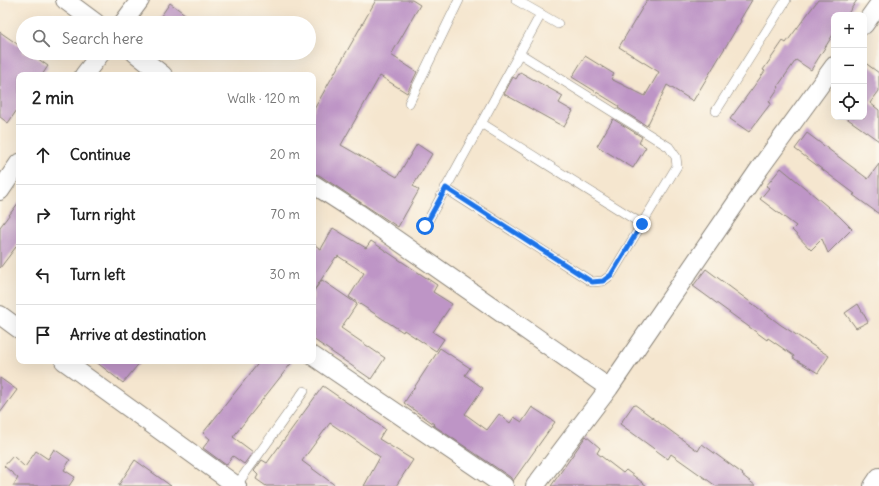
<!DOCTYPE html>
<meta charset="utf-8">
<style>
body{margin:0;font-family:Delius,sans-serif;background:#f2f2f2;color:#222}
.controls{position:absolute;right:12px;top:12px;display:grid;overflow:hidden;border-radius:8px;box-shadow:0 4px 16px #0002}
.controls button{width:36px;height:36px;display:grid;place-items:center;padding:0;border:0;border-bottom:1px solid #e0e0e0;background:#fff;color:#222;font:20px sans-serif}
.stop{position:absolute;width:12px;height:12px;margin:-9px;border:3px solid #1a73e8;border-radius:50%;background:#fff}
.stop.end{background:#1a73e8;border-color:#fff;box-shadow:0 1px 4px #0008}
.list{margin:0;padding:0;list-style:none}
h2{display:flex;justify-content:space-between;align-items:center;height:52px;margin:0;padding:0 16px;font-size:17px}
h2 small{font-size:13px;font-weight:400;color:#767676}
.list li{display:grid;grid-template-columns:26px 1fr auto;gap:12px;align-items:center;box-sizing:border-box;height:60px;padding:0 16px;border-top:1px solid #e0e0e0}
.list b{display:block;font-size:15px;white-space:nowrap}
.list em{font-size:13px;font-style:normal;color:#767676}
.icon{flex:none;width:22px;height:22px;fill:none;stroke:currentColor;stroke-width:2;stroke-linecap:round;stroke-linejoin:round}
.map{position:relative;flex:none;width:879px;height:486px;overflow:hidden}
.search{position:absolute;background:#fff;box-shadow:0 4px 16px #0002;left:16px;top:16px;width:300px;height:44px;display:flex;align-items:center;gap:10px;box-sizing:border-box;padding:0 14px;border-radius:22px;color:#767676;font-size:15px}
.panel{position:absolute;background:#fff;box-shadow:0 4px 16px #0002;left:16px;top:72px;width:300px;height:292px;border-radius:8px}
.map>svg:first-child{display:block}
</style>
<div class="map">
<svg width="879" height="486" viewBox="0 0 879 486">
<rect width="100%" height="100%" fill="#fbf7ec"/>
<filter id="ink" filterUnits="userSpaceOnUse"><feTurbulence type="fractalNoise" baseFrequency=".025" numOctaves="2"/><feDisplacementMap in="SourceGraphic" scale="8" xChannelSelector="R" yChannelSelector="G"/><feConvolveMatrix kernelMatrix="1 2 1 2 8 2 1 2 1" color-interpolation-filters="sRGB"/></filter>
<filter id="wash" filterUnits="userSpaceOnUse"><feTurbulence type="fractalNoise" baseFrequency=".012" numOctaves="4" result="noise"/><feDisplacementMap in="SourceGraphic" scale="16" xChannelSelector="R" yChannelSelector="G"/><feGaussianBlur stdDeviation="0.9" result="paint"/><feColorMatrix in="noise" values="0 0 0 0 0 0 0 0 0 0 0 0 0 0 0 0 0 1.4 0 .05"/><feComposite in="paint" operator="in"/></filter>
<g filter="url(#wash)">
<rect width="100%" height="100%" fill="#f5e6cf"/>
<g id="blocks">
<path fill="#be95c6" d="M376 0H412L420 5 391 55 417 72 407 93 380 76 341 145 397 177 417 144 432 154 413 186 419 190 398 227 319 175 313 174V111Z
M647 0H752L740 20 741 21 693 101 667 85 647 126 618 108 619 106 572 77 585 56 614 74 611 79 645 96 659 72 619 47Z
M818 0H857L847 15H834V33L811 70 796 60 778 86 779 87 769 102 771 103 749 132 730 119 765 71 763 70 783 41 786 43Z
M170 3 197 23H156Z
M0 32 23 48V53H30L48 66 42 75H19V107L8 123 0 117Z
M864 62 879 73V91L870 103 879 110V141L845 117H864Z
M520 72 563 96 559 103 573 111 564 127 504 94 513 77 516 79Z
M613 119 642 137 639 143 646 147 633 168 597 146Z
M807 133 868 179 879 164V214L853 195 855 194 795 149Z
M781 168 839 216 852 229 828 253 822 239 811 250 792 230 796 226 760 199 769 188 766 186Z
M19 202V243L0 268V227Z
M333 228 366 248 371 241 437 285 433 292 452 304 433 332 444 339 436 351 404 330 403 332 349 297 364 273 338 256 337 258 336 257 313 292 322 280 357 304 341 328 385 358 371 379 313 339V244L321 249Z
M706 269 781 325 829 356 818 373 793 358 794 356 768 338 767 340 693 286Z
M858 304 868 322 856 328 845 313Z
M440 348 470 368 465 375 483 388 465 414 487 430 499 414 510 423 514 417 522 422 532 407 555 422 513 481 510 477 433 425 434 424 404 403Z
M95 361H141L123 383Z
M260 361H293L233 437 253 452 244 464 233 456 226 465 203 448 210 439 203 433Z
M0 378 17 390 0 413Z
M323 386 385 429 379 439 413 460 396 486H364L380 457 330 423 302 461 336 486H266L256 479 258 475 254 471 262 460 267 463Z
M634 404 698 451 702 444 743 474 742 475 756 486H716L671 454 668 459 620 424Z
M586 436 600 448 597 453 623 473 626 470 647 486H551Z
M54 449 70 460 64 470 75 477 69 486H13L18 478 4 466 13 456 25 467 36 451 48 459Z
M135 460 171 486H118Z"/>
</g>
</g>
<g filter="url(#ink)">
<use href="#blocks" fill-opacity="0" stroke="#888176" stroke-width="1"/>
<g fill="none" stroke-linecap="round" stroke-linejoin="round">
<g stroke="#888176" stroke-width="10">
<path id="lane" d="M516 0 558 24
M409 103 459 0
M716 111 786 0
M481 123 642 224
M445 188 592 282 603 281 611 275 677 166 676 157 669 147 519 53
M425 226 541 14
M236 486 304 391"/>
</g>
<g stroke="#888176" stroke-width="20">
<path id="street" d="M65 0 96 23
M123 23 140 0
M864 25 879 4
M135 53 163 75
M84 75 101 53
M313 184 358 213 609 388
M0 191 19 163
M0 315 19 329
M313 356 504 486
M64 361 237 486
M535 486 609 388 760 168 834 66
M873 486 879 477"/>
</g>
<use href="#lane" stroke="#fff" stroke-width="9"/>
<use href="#street" stroke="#fff" stroke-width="18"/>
</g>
</g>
<g fill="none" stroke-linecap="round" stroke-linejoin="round" filter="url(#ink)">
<path stroke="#1a73e8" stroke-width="5" d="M425 226 446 188 592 282 603 281 611 275 642 224"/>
</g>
</svg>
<div class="controls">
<button>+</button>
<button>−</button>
<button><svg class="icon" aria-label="locate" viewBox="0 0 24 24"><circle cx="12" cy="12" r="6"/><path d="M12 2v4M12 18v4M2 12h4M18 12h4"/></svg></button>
</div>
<div class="stop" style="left:425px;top:226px"></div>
<div class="stop end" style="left:642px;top:224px"></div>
<div class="search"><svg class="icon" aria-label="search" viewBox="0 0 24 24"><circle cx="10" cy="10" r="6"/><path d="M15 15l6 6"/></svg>Search here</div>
<section class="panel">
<h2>2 min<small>Walk · 120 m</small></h2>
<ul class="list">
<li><svg class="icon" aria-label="ahead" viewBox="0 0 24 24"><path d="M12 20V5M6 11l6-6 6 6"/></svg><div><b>Continue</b></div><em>20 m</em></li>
<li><svg class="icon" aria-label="right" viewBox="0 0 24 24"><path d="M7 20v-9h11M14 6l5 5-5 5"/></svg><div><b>Turn right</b></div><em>70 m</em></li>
<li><svg class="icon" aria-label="left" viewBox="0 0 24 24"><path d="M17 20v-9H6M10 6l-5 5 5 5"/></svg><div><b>Turn left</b></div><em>30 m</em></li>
<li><svg class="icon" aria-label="arrive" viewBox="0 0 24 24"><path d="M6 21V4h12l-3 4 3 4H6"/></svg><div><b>Arrive at destination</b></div></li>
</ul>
</section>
</div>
